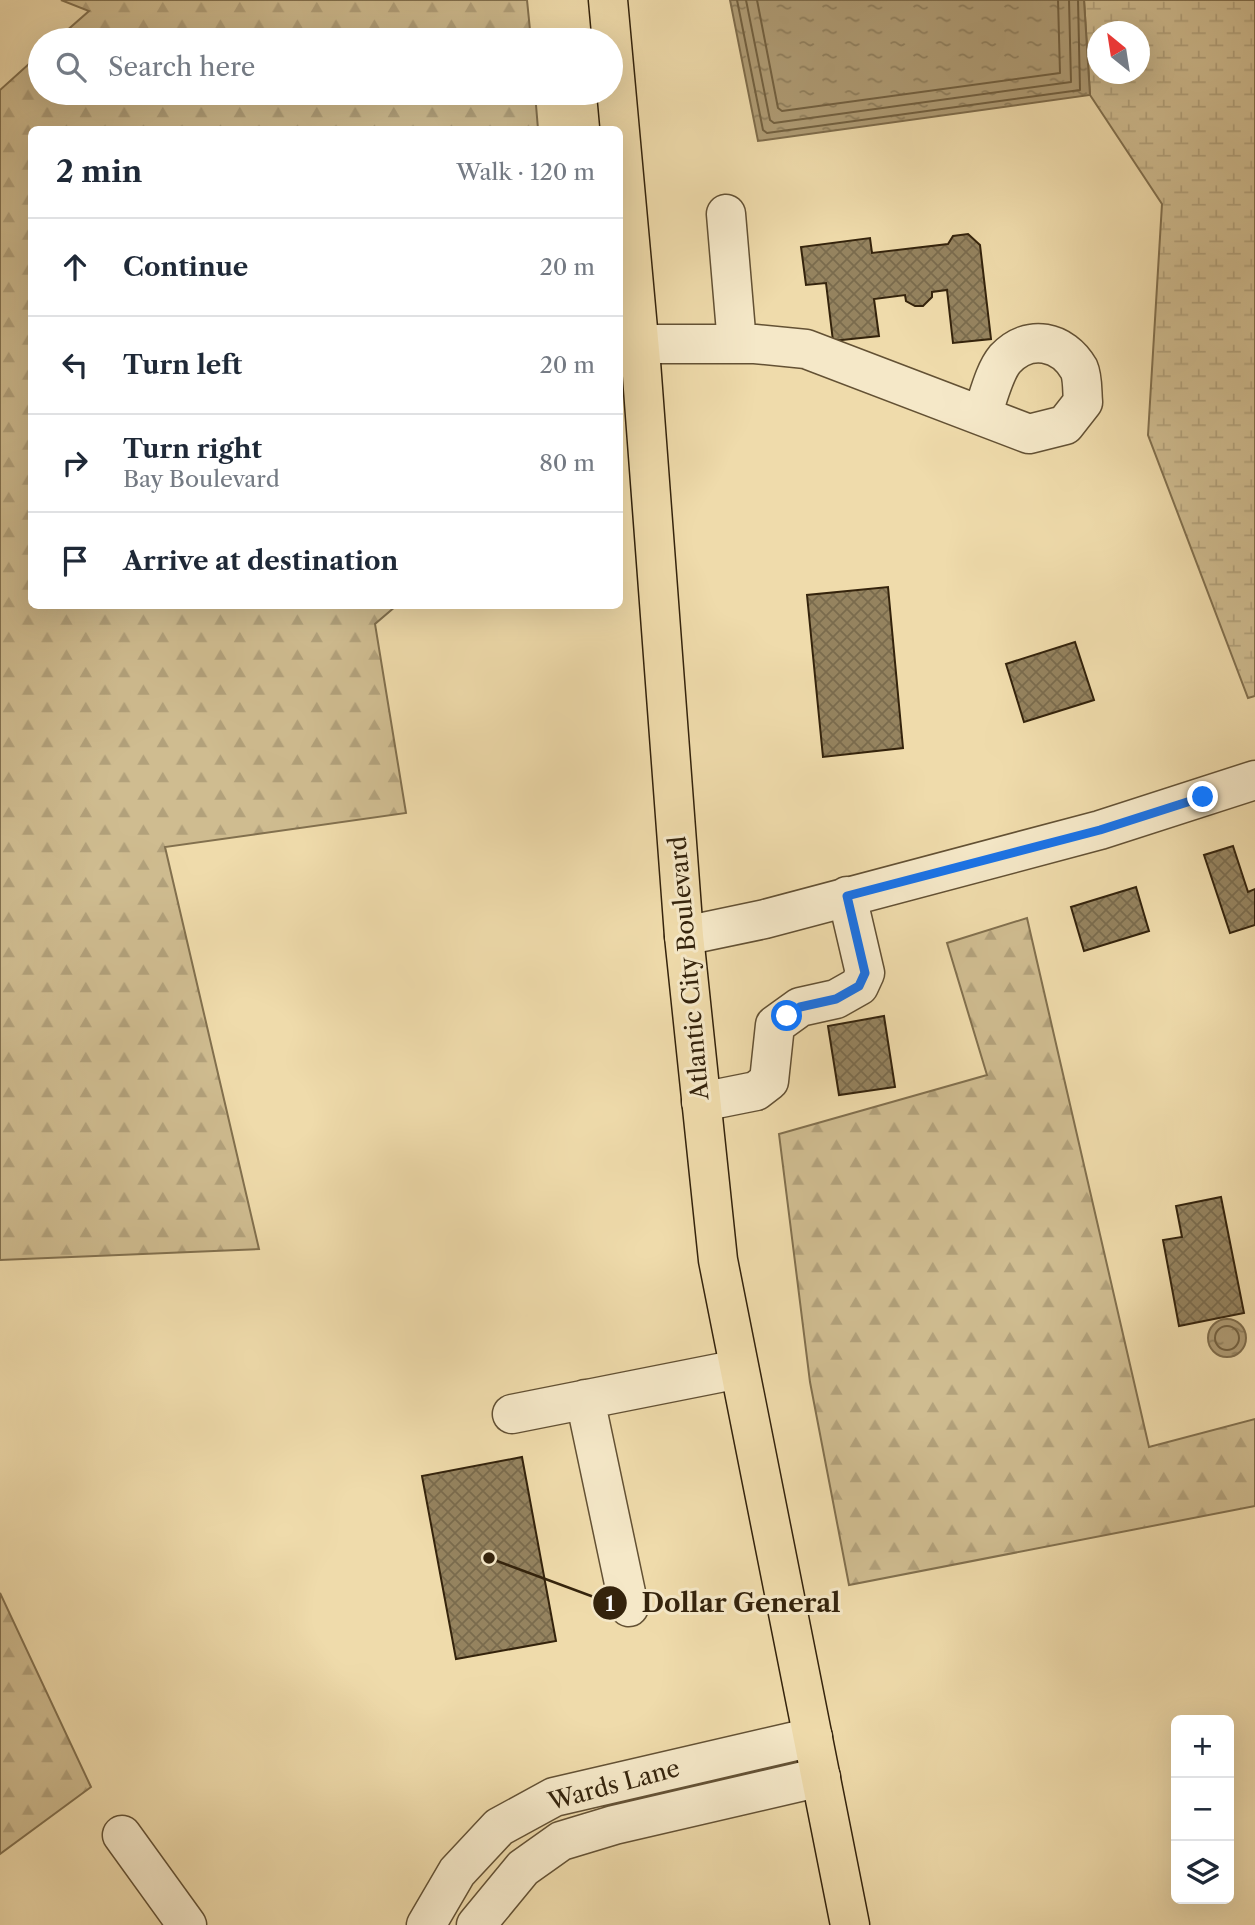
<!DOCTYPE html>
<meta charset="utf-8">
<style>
body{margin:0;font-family:"Libre Caslon Text",serif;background:#f2f2f3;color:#1f2937}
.controls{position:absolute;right:21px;bottom:21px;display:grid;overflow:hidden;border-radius:10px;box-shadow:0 7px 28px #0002}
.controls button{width:63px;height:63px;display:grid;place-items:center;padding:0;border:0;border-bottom:2px solid #e0e1e3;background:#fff;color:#1f2937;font:35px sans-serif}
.compass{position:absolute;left:1087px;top:21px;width:63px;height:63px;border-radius:50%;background:#fff;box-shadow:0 7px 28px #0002;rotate:330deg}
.stop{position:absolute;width:21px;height:21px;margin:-16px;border:5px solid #1a73e8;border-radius:50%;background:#fff}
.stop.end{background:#1a73e8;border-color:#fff;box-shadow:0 2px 7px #0008}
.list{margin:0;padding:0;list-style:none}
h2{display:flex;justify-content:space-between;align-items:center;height:91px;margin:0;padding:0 28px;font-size:30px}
h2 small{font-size:23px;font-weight:400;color:#747a83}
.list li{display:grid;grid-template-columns:46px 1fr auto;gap:21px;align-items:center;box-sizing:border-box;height:98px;padding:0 28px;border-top:2px solid #e0e1e3}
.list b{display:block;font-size:26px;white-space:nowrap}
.list p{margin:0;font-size:23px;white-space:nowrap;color:#747a83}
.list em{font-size:23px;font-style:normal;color:#747a83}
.icon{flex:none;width:38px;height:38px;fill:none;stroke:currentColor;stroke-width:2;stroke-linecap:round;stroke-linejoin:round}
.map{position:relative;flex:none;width:1255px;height:1925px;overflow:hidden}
.search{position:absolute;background:#fff;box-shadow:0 7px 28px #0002;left:28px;top:28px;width:595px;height:77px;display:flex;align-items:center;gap:18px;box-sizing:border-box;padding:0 24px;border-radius:38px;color:#747a83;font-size:26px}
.panel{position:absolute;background:#fff;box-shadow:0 7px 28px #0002;left:28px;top:126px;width:595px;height:483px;border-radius:10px}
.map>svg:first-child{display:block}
</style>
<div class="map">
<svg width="1255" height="1925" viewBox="0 0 1255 1925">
<defs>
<pattern id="forest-firs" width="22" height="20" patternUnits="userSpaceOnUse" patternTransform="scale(1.75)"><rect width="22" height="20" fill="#cfbc90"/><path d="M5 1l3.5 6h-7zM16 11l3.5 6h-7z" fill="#b2a17b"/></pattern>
<pattern id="wetland-marsh" width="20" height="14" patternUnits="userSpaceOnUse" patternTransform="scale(1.75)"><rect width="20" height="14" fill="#cfbc90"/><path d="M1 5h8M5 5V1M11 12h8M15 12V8" fill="none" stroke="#b2a17b"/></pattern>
<pattern id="water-ripples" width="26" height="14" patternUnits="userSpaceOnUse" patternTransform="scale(1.75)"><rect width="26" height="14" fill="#af9c75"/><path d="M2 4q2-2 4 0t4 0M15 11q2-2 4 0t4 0" fill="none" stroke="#8f7f5e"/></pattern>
<pattern id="building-cross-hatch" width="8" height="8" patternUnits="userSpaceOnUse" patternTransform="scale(1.75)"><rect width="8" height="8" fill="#95835f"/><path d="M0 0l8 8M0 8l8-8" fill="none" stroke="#7a6b4d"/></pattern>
</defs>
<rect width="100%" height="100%" fill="#efdbab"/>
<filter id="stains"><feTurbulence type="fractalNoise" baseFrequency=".00286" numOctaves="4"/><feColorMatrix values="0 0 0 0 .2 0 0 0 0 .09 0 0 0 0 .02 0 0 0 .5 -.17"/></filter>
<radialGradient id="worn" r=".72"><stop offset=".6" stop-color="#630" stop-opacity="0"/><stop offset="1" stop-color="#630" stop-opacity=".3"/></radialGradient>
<path fill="url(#forest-firs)" stroke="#82704e" stroke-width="2" d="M61 0H527L531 40H56L89 11Z
M40 54V93H535L538 129 32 130V606H396L375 624 406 813 165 847 259 1249 0 1260V90Z
M1027 918 1149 1447 1255 1419V1506L849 1585 810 1382 779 1134 987 1075 947 943Z
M0 1593 91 1787 0 1854Z"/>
<path fill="url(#wetland-marsh)" stroke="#82704e" stroke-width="2" fill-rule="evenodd" d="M1084 0H1255V696L1248 698 1148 435 1162 204 1090 95ZM1098 32H1140V74H1098Z"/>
<path fill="url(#water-ripples)" stroke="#7e6c4b" stroke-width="2" d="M730 0H1084L1090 95 758 141Z
M1208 1338a19 19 0 1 1 38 0a19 19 0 1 1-38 0Z"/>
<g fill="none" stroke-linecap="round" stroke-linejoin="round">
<path stroke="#726040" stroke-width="2" d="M737 0 763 130 767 133 1080 90 1078 0
M746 0 770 120 774 123 1071 82 1069 0
M757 0 778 108 782 111 1060 73 1058 0
M1215 1338a12 12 0 1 1 24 0a12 12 0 1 1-24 0Z"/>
</g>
<path fill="url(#building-cross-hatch)" stroke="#34230c" stroke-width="2" d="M968 234 980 245 991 339 953 343 947 290 932 292V297L923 306H915L906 301 905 295 874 299 879 336 833 341 826 283 806 285 801 247 870 238 872 253 948 244 953 236Z
M888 587 903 748 823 757 807 595Z
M1075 642 1094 700 1024 722 1006 664Z
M1233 846 1248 892 1255 889V925L1230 933 1204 855Z
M1136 887 1149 931 1084 951 1071 907Z
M884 1016 895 1087 839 1095 828 1026Z
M1221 1197 1244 1313 1179 1326 1163 1240 1182 1237 1176 1206Z
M522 1457 556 1641 456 1659 422 1476Z"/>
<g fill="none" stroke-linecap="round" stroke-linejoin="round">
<g stroke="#635134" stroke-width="41">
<path id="minor" d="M726 214 737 344
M639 344H755L806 349 1029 434 1065 425 1083 402C1082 392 1083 378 1079 369 1063 341 1029 333 1005 359 994 372 988 399 982 415
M684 936 765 919 1100 830 1255 780
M701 1102 756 1091 769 1081 775 1025 800 1007 836 999 859 986 865 973 847 896
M585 1399 629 1607
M512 1414 739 1369
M122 1835 187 1925
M426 1925 457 1872 499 1827 554 1797 813 1737
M476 1925 523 1868 561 1841 614 1825 821 1777"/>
</g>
<g stroke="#34230c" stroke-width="41">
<path id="highway" d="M608 0 641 362 684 936 718 1260 850 1925"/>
</g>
<use href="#minor" stroke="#f5e8c8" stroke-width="38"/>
<use href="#highway" stroke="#efdbab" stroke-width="38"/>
</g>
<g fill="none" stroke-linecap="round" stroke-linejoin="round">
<path stroke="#1a73e8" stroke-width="9" d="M787 1016 800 1007 836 999 859 986 865 973 847 896 1100 830 1203 797"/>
</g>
<g text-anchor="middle" stroke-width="6" stroke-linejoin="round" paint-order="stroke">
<g font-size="24" fill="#34230c" stroke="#f5e8c8">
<text transform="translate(689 968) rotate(-95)" y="8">Atlantic City Boulevard</text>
<text transform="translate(614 1785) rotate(-15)" y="8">Wards Lane</text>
</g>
</g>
<path fill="none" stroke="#34230c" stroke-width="2.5" d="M489 1558L610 1603"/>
<g fill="#34230c" stroke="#f5e8c8" stroke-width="2.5">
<circle cx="489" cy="1558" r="7"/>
<circle cx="610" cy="1603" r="18"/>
</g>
<g font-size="21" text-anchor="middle" font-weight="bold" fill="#fff">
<text x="610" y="1611">1</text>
</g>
<g font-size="26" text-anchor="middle" font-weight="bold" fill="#34230c" stroke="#f5e8c8" stroke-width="6" stroke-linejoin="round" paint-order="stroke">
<text x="741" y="1612">Dollar General</text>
</g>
<rect width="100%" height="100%" filter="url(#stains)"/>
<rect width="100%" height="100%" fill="url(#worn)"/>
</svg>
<div class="controls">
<button>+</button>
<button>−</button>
<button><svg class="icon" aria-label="layers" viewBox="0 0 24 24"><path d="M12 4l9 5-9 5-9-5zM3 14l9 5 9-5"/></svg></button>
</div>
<svg class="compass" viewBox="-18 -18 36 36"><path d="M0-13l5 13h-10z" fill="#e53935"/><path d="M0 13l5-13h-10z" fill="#747a83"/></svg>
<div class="stop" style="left:787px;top:1016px"></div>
<div class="stop end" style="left:1203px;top:797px"></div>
<div class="search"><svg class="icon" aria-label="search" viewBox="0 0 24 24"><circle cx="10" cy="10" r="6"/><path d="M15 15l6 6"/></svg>Search here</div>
<section class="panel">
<h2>2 min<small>Walk · 120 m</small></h2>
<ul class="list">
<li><svg class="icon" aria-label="ahead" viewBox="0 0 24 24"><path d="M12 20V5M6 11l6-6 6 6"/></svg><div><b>Continue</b></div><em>20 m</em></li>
<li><svg class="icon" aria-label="left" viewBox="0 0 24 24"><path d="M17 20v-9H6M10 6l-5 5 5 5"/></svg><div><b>Turn left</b></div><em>20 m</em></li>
<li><svg class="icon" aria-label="right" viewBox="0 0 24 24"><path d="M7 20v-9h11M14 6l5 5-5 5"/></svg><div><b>Turn right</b><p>Bay Boulevard</p></div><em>80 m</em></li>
<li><svg class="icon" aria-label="arrive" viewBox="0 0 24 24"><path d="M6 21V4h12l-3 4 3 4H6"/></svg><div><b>Arrive at destination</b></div></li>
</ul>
</section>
</div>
